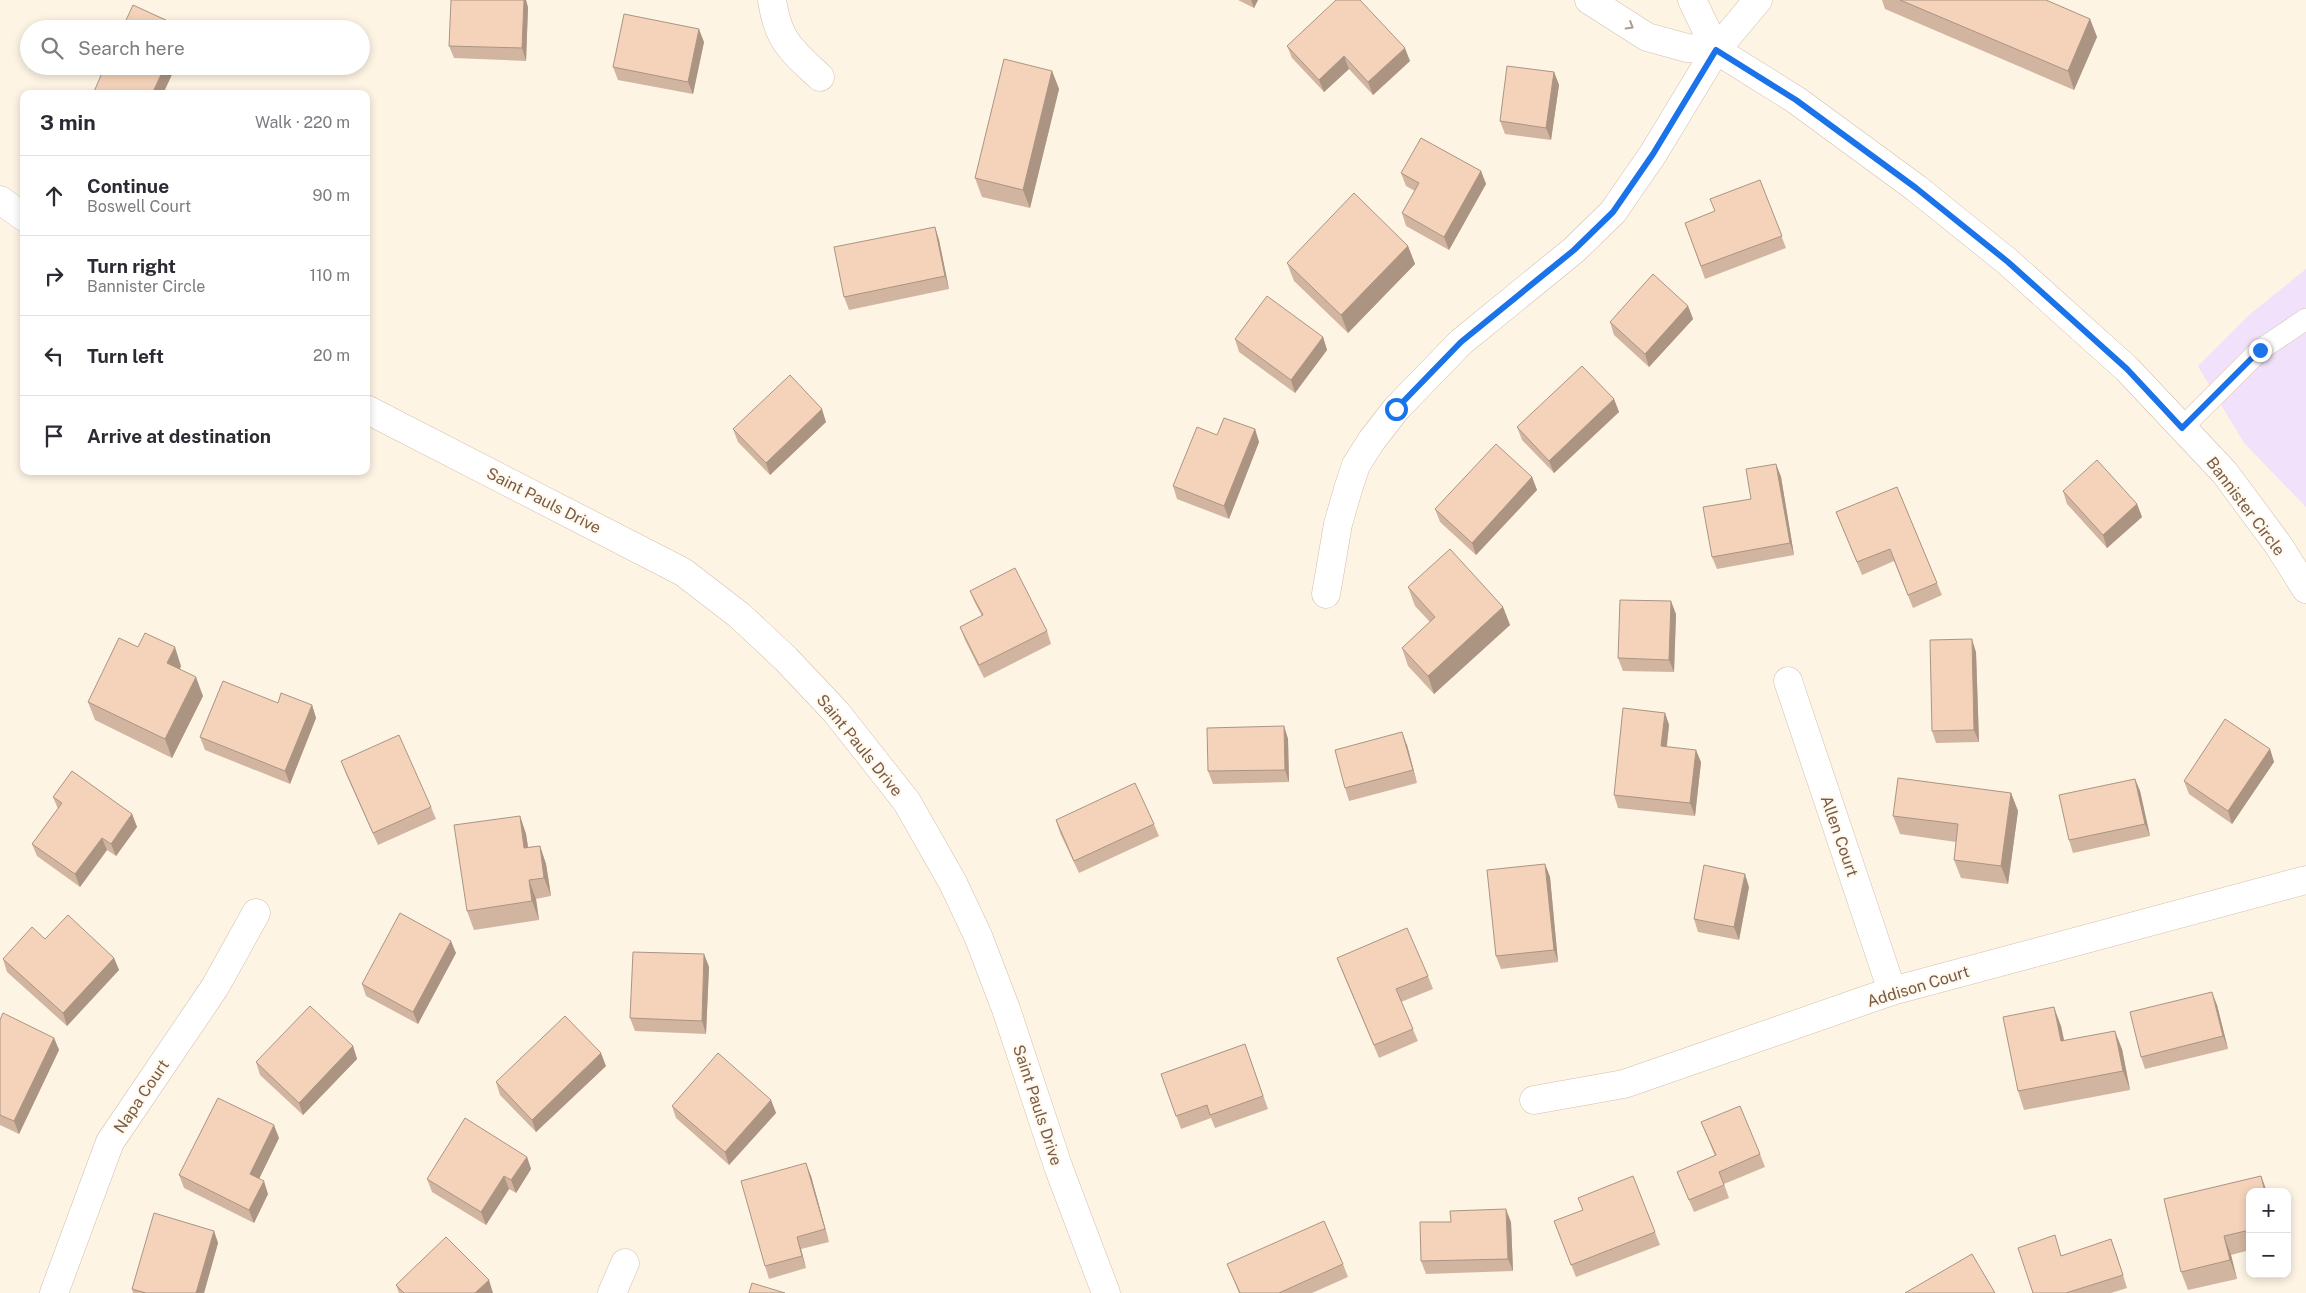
<!DOCTYPE html>
<meta charset="utf-8">
<style>
body{margin:0;font-family:"Public Sans",sans-serif;background:#f2f2f3;color:#2b2b33}
.controls{position:absolute;right:15px;bottom:15px;display:grid;overflow:hidden;border-radius:10px;box-shadow:0 2px 8px #0003}
.controls button{width:45px;height:45px;display:grid;place-items:center;padding:0;border:0;border-bottom:1px solid #e1e1e2;background:#fff;color:#2b2b33;font:25px sans-serif}
.stop{position:absolute;width:15px;height:15px;margin:-11px;border:4px solid #1a73e8;border-radius:50%;background:#fff}
.stop.end{background:#1a73e8;border-color:#fff;box-shadow:0 1px 5px #0008}
.list{margin:0;padding:0;list-style:none}
h2{display:flex;justify-content:space-between;align-items:center;height:65px;margin:0;padding:0 20px;font-size:21px}
h2 small{font-size:16px;font-weight:400;color:#7c7c81}
.list li{display:grid;grid-template-columns:32px 1fr auto;gap:15px;align-items:center;box-sizing:border-box;height:80px;padding:0 20px;border-top:1px solid #e1e1e2}
.list b{display:block;font-size:19px;white-space:nowrap}
.list p{margin:0;font-size:16px;white-space:nowrap;color:#7c7c81}
.list em{font-size:16px;font-style:normal;color:#7c7c81}
.icon{flex:none;width:28px;height:28px;fill:none;stroke:currentColor;stroke-width:2;stroke-linecap:round;stroke-linejoin:round}
.map{position:relative;flex:none;width:2306px;height:1293px;overflow:hidden}
.search{position:absolute;background:#fff;box-shadow:0 2px 8px #0003;left:20px;top:20px;width:350px;height:55px;display:flex;align-items:center;gap:12px;box-sizing:border-box;padding:0 18px;border-radius:28px;color:#7c7c81;font-size:19px}
.panel{position:absolute;background:#fff;box-shadow:0 2px 8px #0003;left:20px;top:90px;width:350px;height:385px;border-radius:10px}
.map>svg:first-child{display:block}
</style>
<div class="map">
<svg width="2306" height="1293" viewBox="0 0 2306 1293">
<rect width="100%" height="100%" fill="#fdf4e4"/>
<path fill="#f1e1fa" d="M2306 269V507L2244 443 2198 366 2248 316Z"/>
<g fill="none" stroke-linecap="round" stroke-linejoin="round">
<g stroke="#d1bfac" stroke-width="22">
<path id="lane" d="M2182 428 2260 350 2306 319"/>
</g>
<g stroke="#d1bfac" stroke-width="29">
<path id="street" d="M772 0C778 41 791 50 820 77
M1589 0 1647 37 1687 48 1716 50 1796 100 1916 188 2008 262 2127 369 2225 473 2279 546 2306 589
M1692 0 1716 50
M1326 594 1338 524 1349 486 1356 465 1372 440 1396 409 1461 342 1574 250 1613 212 1653 154 1716 50 1758 0
M1788 681 1892 991
M1534 1100 1624 1084 1892 991 2306 880
M54 1293 110 1142 215 987 256 913
M612 1293 625 1263"/>
</g>
<g stroke="#d5beaa" stroke-width="29">
<path id="secondary" d="M0 200 24 217
M366 409 683 572 739 615 786 659 836 712 907 802 953 883 978 936 1006 1009 1059 1169 1106 1293"/>
</g>
<use href="#lane" stroke="#fff" stroke-width="21"/>
<use href="#street" stroke="#fff" stroke-width="28"/>
<use href="#secondary" stroke="#fff" stroke-width="28"/>
</g>
<path fill="#d2b5a0" d="M1238 0H1258L1254 8Z
M1882 0H2046L2090 19 2097 37 2074 90 1885 9Z
M528 7 526 61 454 58 449 46Z
M704 42 693 94 618 80 613 67Z
M1287 46 1410 61 1373 95 1349 69 1324 92 1292 58Z
M1052 71 1059 89 1030 208 982 197 975 178Z
M1554 72 1559 85 1551 140 1505 134 1500 121Z
M1481 171 1486 184 1449 250 1406 226 1402 213 1415 191 1406 186 1401 173Z
M1760 180 1786 248 1705 279 1685 223 1714 212Z
M935 227 939 240 949 289 849 310 844 297Z
M1408 246 1415 264 1348 333 1294 281 1287 263Z
M1688 306 1693 319 1649 367 1614 335 1610 322Z
M1323 337 1327 350 1295 393 1239 352 1235 339Z
M1614 399 1619 412 1554 473 1522 440 1517 427Z
M826 422 770 475 738 442 733 429Z
M1255 429 1259 442 1229 519 1177 499 1173 486 1217 435Z
M1776 464 1781 477 1794 555 1717 569 1712 557 1751 499Z
M1532 477 1537 490 1476 555 1440 522 1435 509Z
M1897 487 1942 595 1913 608 1894 561 1862 575 1836 512Z
M2063 491 2137 504 2142 517 2107 548 2067 504Z
M1408 587 1503 607 1510 625 1434 694 1408 666 1402 648 1430 622 1415 606Z
M970 591 1047 631 1051 644 984 678 965 640 960 627 982 616 975 603Z
M1676 614 1674 672 1623 671 1618 658Z
M138 647 181 666 180 669 203 696 172 758 95 720 88 702Z
M1976 652 1979 742 1936 743 1932 731Z
M278 703 312 705 316 718 290 784 205 750 200 737Z
M1665 713 1669 725 1667 747 1701 762 1695 816 1618 808 1614 795Z
M1284 726 1288 739 1289 782 1213 784 1208 771Z
M1407 745 1417 783 1349 801 1345 788Z
M2270 749 2274 762 2232 824 2189 794 2184 781Z
M341 761 431 807 436 819 378 845 346 774Z
M2135 779 2140 791 2150 836 2073 853 2069 840Z
M2011 793 2018 811 2008 884 1961 878 1954 860 1956 842 1900 834 1893 816Z
M53 797 132 814 137 827 116 856 107 850 80 887 37 856 32 844 58 809Z
M520 816 526 834 528 847 540 846 546 864 551 896 536 899 539 920 474 930 467 911Z
M1056 820 1154 824 1159 836 1079 873 1060 833Z
M1545 864 1550 877 1558 962 1501 969 1496 956Z
M1749 887 1739 940 1698 932 1694 919Z
M456 953 418 1024 366 996 362 984Z
M704 954 709 967 706 1034 635 1031 630 1018Z
M114 958 119 970 67 1026 7 972 3 959Z
M1337 958 1428 976 1433 989 1401 1002 1418 1041 1379 1058 1342 971Z
M2217 1005 2228 1049 2145 1069 2141 1057Z
M0 1020 54 1038 59 1050 19 1134 0 1125Z
M2061 1026 2064 1040 2122 1049 2130 1090 2024 1110 2018 1091Z
M1245 1044 1268 1109 1215 1128 1211 1118 1181 1129 1161 1074Z
M353 1046 357 1059 303 1115 260 1075 256 1062Z
M606 1066 536 1132 500 1095 496 1082Z
M771 1100 776 1113 729 1165 676 1118 672 1106Z
M1701 1122 1760 1154 1765 1167 1724 1184 1729 1198 1694 1212 1677 1172 1715 1156Z
M279 1138 259 1179 268 1194 254 1223 184 1188 179 1175Z
M527 1157 531 1169 516 1193 509 1189 486 1225 432 1192 427 1179Z
M811 1176 829 1242 801 1249 806 1268 769 1279 765 1266Z
M2261 1176 2267 1192H2250V1250L2231 1255 2237 1279 2188 1290 2181 1272Z
M1582 1210 1655 1232 1660 1245 1576 1277 1559 1234Z
M1511 1222 1513 1271 1426 1274 1421 1261Z
M214 1231 218 1243 204 1293H133L132 1289Z
M2116 1252 2127 1288 2111 1293H2033L2061 1255Z
M1227 1264H1343L1348 1277 1312 1293H1239Z
M396 1285 493 1293H399Z"/>
<path fill="#ab9482" d="M524 0H526L528 7 526 61 522 48Z
M1251 0H1258L1254 8Z
M2090 19 2097 37 2074 90 2068 71Z
M699 29 704 42 693 94 688 82Z
M1405 48 1410 61 1373 95 1368 82Z
M1344 56 1349 69 1324 92 1319 80Z
M165 66H176L163 94H152Z
M1052 71 1059 89 1030 208 1023 190Z
M1554 72 1559 85 1551 140 1546 128Z
M1481 171 1486 184 1449 250 1444 237Z
M935 227 939 240 949 289 945 276Z
M1408 246 1415 264 1348 333 1341 315Z
M1688 306 1693 319 1649 367 1645 354Z
M1323 337 1327 350 1295 393 1291 380Z
M1614 399 1619 412 1554 473 1549 461Z
M822 409 826 422 770 475 766 463Z
M1255 429 1259 442 1229 519 1224 506Z
M1776 464 1781 477 1794 555 1790 543Z
M1532 477 1537 490 1476 555 1472 543Z
M2137 504 2142 517 2107 548 2103 535Z
M1671 601 1676 614 1674 672 1669 660Z
M1503 607 1510 625 1434 694 1428 676Z
M1972 639 1976 652 1979 742 1974 730Z
M175 647 181 666 174 682 167 663Z
M196 677 203 696 172 758 165 739Z
M312 705 316 718 290 784 285 771Z
M1665 713 1669 725 1665 759 1661 746Z
M1284 726 1288 739 1289 782 1285 770Z
M1402 732 1407 745 1417 783 1413 770Z
M2270 749 2274 762 2232 824 2228 811Z
M1696 750 1701 762 1695 816 1690 803Z
M2135 779 2140 791 2150 836 2145 824Z
M2011 793 2018 811 2008 884 2001 866Z
M132 814 137 827 116 856 111 844Z
M520 816 526 834 531 867 524 848Z
M102 838 107 850 80 887 75 874Z
M540 846 546 864 551 896 544 878Z
M1545 864 1550 877 1558 962 1554 950Z
M1745 874 1749 887 1739 940 1734 927Z
M529 880 536 899 539 920 532 901Z
M451 941 456 953 418 1024 413 1012Z
M704 954 709 967 706 1034 702 1021Z
M114 958 119 970 67 1026 63 1013Z
M2212 992 2217 1005 2228 1049 2223 1036Z
M2054 1007 2061 1026 2068 1060 2061 1041Z
M2115 1031 2122 1049 2130 1090 2123 1071Z
M54 1038 59 1050 19 1134 14 1121Z
M353 1046 357 1059 303 1115 299 1103Z
M601 1053 606 1066 536 1132 532 1120Z
M771 1100 776 1113 729 1165 725 1152Z
M274 1125 279 1138 255 1187 250 1174Z
M527 1157 531 1169 516 1193 511 1180Z
M806 1163 811 1176 829 1242 825 1229Z
M504 1176 509 1189 486 1225 481 1212Z
M2261 1176 2267 1192H2265Z
M264 1181 268 1194 254 1223 249 1210Z
M1506 1209 1511 1222 1513 1271 1508 1259Z
M214 1231 218 1243 204 1293H196Z
M2224 1236 2231 1255 2237 1279 2230 1260Z
M797 1237 801 1249 806 1268 802 1256Z
M489 1280 493 1293H475Z"/>
<path fill="#f4d3ba" stroke="#ab9482" d="M451 0H524L522 48 449 46Z
M1336 0H1360L1405 48 1368 82 1344 56 1319 80 1287 46Z
M1900 0H2046L2090 19 2068 71Z
M133 5 183 28 182 29H122Z
M624 14 699 29 688 82 613 67Z
M1004 59 1052 71 1023 190 975 178Z
M105 66H165L152 94H93Z
M1507 66 1554 72 1546 128 1500 121Z
M1421 138 1481 171 1444 237 1402 213 1419 183 1401 173Z
M1760 180 1782 236 1701 266 1685 223 1715 211 1710 199Z
M1354 193 1408 246 1341 315 1287 263Z
M935 227 945 276 844 297 834 247Z
M1653 274 1688 306 1645 354 1610 322Z
M1267 296 1323 337 1291 380 1235 339Z
M1582 366 1614 399 1549 461 1517 427Z
M790 375 822 409 766 463 733 429Z
M1224 418 1255 429 1224 506 1173 486 1197 427 1217 435Z
M1496 444 1532 477 1472 543 1435 509Z
M2097 460 2137 504 2103 535 2063 491Z
M1776 464 1790 543 1712 557 1703 507 1751 499 1746 469Z
M1897 487 1937 583 1908 595 1890 549 1857 562 1836 512Z
M1450 549 1503 607 1428 676 1402 648 1435 617 1408 587Z
M1015 568 1047 631 979 665 960 627 983 615 970 591Z
M1620 600 1671 601 1669 660 1618 658Z
M145 633 175 647 167 663 196 677 165 739 88 702 119 638 138 647Z
M1972 639 1974 730 1932 731 1930 640Z
M223 681 278 703 281 693 312 705 285 771 200 737Z
M1623 708 1665 713 1661 746 1696 750 1690 803 1614 795Z
M2225 719 2270 749 2228 811 2184 781Z
M1284 726 1285 770 1208 771 1207 728Z
M1402 732 1413 770 1345 788 1335 750Z
M399 735 431 807 373 833 341 761Z
M72 771 132 814 111 844 102 838 75 874 32 844 62 803 53 797Z
M1898 778 2011 793 2001 866 1954 860 1958 824 1893 816Z
M2135 779 2145 824 2069 840 2059 795Z
M1135 783 1154 824 1074 861 1056 820Z
M520 816 524 848 540 846 544 878 529 880 532 901 467 911 454 825Z
M1545 864 1554 950 1496 956 1487 870Z
M1704 865 1745 874 1734 927 1694 919Z
M400 913 451 941 413 1012 362 984Z
M68 915 114 958 63 1013 3 959 32 927 45 939Z
M1407 928 1428 976 1396 989 1413 1029 1374 1045 1337 958Z
M633 952 704 954 702 1021 630 1018Z
M2212 992 2223 1036 2141 1057 2130 1012Z
M310 1006 353 1046 299 1103 256 1062Z
M2054 1007 2061 1041 2115 1031 2123 1071 2018 1091 2003 1017Z
M3 1013 54 1038 14 1121 0 1115V1020Z
M565 1016 601 1053 532 1120 496 1082Z
M1245 1044 1263 1096 1210 1115 1207 1105 1176 1116 1161 1074Z
M718 1053 771 1100 725 1152 672 1106Z
M218 1098 274 1125 250 1174 264 1181 249 1210 179 1175Z
M1740 1106 1760 1154 1719 1172 1724 1185 1689 1200 1677 1172 1716 1155 1701 1122Z
M465 1118 527 1157 511 1180 504 1176 481 1212 427 1179Z
M806 1163 825 1229 797 1237 802 1256 765 1266 741 1181Z
M1633 1176 1655 1232 1571 1265 1554 1221 1583 1210 1578 1198Z
M2261 1176 2265 1192H2250V1230L2224 1236 2230 1260 2181 1272 2164 1199Z
M1506 1209 1508 1259 1421 1261 1420 1222H1451L1450 1211Z
M154 1213 214 1231 196 1293H146L132 1289Z
M1324 1221 1343 1264 1279 1293H1240L1227 1264Z
M2055 1235 2061 1256 2111 1239 2123 1275 2066 1293H2033L2018 1248Z
M446 1237 489 1280 475 1293H404L396 1285Z
M1972 1254 1995 1293H1905Z
M752 1283 785 1293H749Z"/>
<defs><path id="oneway-chevron" d="M-2-3.5L2.5 0L-2 3.5" fill="none" stroke-width="1.6" stroke-linecap="round" stroke-linejoin="round" transform="scale(1.25)"/></defs>
<use stroke="#ad9d91" href="#oneway-chevron" transform="translate(1630 26) rotate(31)"/>
<g fill="none" stroke-linecap="round" stroke-linejoin="round">
<path stroke="#1a73e8" stroke-width="6" d="M1396 409 1461 342 1574 250 1613 212 1653 154 1716 50 1796 100 1916 188 2008 262 2127 369 2182 428 2260 350"/>
</g>
<g text-anchor="middle" stroke-width="4" stroke-linejoin="round" paint-order="stroke">
<g font-size="16" fill="#775b48" stroke="#fff8eb">
<text transform="translate(544 500) rotate(27)" y="6">Saint Pauls Drive</text>
<text transform="translate(2246 506) rotate(53)" y="6">Bannister Circle</text>
<text transform="translate(860 745) rotate(51)" y="6">Saint Pauls Drive</text>
<text transform="translate(1840 836) rotate(71)" y="6">Allen Court</text>
<text transform="translate(1918 986) rotate(-17)" y="6">Addison Court</text>
<text transform="translate(141 1096) rotate(-56)" y="6">Napa Court</text>
<text transform="translate(1038 1105) rotate(72)" y="6">Saint Pauls Drive</text>
</g>
</g>
</svg>
<div class="controls">
<button>+</button>
<button>−</button>
</div>
<div class="stop" style="left:1396px;top:409px"></div>
<div class="stop end" style="left:2260px;top:350px"></div>
<div class="search"><svg class="icon" aria-label="search" viewBox="0 0 24 24"><circle cx="10" cy="10" r="6"/><path d="M15 15l6 6"/></svg>Search here</div>
<section class="panel">
<h2>3 min<small>Walk · 220 m</small></h2>
<ul class="list">
<li><svg class="icon" aria-label="ahead" viewBox="0 0 24 24"><path d="M12 20V5M6 11l6-6 6 6"/></svg><div><b>Continue</b><p>Boswell Court</p></div><em>90 m</em></li>
<li><svg class="icon" aria-label="right" viewBox="0 0 24 24"><path d="M7 20v-9h11M14 6l5 5-5 5"/></svg><div><b>Turn right</b><p>Bannister Circle</p></div><em>110 m</em></li>
<li><svg class="icon" aria-label="left" viewBox="0 0 24 24"><path d="M17 20v-9H6M10 6l-5 5 5 5"/></svg><div><b>Turn left</b></div><em>20 m</em></li>
<li><svg class="icon" aria-label="arrive" viewBox="0 0 24 24"><path d="M6 21V4h12l-3 4 3 4H6"/></svg><div><b>Arrive at destination</b></div></li>
</ul>
</section>
</div>
